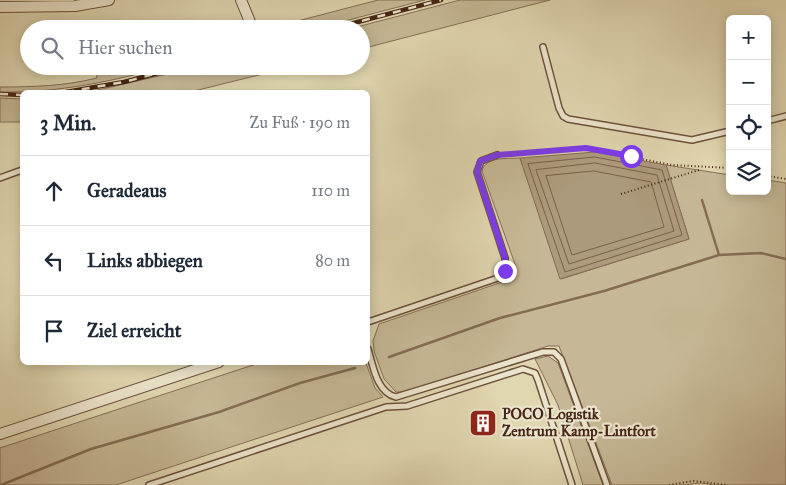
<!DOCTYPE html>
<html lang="de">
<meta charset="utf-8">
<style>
body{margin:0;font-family:"IM FELL Great Primer",serif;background:#f6f6f7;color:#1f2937}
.controls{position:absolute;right:15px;top:15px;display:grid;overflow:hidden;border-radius:8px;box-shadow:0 2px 12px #0003}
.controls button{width:45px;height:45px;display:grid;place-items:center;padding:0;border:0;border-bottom:1px solid #e0e1e3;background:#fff;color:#1f2937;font:25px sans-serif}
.stop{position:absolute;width:15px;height:15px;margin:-11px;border:4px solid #7c3aed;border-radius:50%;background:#fff}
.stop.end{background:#7c3aed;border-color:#fff;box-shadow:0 1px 5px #0008}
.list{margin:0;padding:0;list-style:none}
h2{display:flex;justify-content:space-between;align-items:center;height:65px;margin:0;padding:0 20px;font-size:21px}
h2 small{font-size:16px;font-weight:400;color:#747a83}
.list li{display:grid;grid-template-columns:32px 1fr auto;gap:15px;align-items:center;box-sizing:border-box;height:70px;padding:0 20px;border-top:1px solid #e0e1e3}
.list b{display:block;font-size:19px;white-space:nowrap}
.list em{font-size:16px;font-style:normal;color:#747a83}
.icon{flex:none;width:28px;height:28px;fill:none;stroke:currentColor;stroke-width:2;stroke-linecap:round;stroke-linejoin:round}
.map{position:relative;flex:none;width:786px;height:485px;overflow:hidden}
.search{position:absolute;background:#fff;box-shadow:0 2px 12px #0003;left:20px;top:20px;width:350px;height:55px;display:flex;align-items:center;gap:12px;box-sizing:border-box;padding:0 18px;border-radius:28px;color:#747a83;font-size:19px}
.panel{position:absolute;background:#fff;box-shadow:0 2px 12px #0003;left:20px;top:90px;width:350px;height:275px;border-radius:8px}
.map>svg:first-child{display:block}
</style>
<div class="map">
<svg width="786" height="485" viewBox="0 0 786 485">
<rect width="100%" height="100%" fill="#e0d6b0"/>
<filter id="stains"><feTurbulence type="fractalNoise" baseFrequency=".004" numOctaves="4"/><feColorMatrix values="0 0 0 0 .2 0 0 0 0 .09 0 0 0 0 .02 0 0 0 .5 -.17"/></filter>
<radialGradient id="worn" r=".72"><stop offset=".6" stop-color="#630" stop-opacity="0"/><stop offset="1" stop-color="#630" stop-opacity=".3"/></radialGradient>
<path fill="#c6b896" stroke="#866f56" d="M378 0H425L314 29H267Z
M460 0H550L361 49V29H349Z
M122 66H169C113 81 59 93 0 92V87C32 87 65 86 97 78L96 72Z
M202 66H295L190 92H89Z
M0 98 22 99V122H0Z
M520 158 561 279 689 239 666 165 730 175V191H767V180L786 183V485H714L701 483 683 485H612L559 346H548L405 392H396L384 379 374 351 373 341 379 324 514 278 516 267 482 171C486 156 507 159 520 158Z
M548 356 558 363 603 485H583L558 405 535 359Z
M259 363H366L375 388 383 397 116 485H0V448Z"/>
<path fill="#ac9a7c" stroke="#846c53" d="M595 152 666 165 689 239 560 279 520 158Z"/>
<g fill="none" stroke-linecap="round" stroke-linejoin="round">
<path stroke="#7a6049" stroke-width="1" d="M595 157 662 170 682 235 565 272 528 164Z
M595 163 657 175 674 231 569 264 536 170Z
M594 171 651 182 664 227 572 255 546 176Z"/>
<path stroke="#846c53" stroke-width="2.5" d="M702 200 719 255
M389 357 500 318 604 291 719 255 761 253 786 259
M1 485 91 449 219 412 300 383 355 368"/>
<g stroke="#6d523c" stroke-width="8">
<path id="lane" d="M543 47 559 108 563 116 568 119 692 140 730 131
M767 121 786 116
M0 178 22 170
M368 322 501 277 505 271V258L477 172 481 161 497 155
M368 349C373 366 377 393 396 397L543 352H554L561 359 607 485
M149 485 386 407 407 406 523 369 535 373 538 380 572 485"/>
</g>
<g stroke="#6d523c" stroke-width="12">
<path id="street" d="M241 0 253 29
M0 7 75 6 109 0
M0 434 219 362"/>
</g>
<path stroke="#472616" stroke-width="2" stroke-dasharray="1 2.5" stroke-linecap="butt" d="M504 154 586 148 672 165 730 168
M767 176 786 179
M621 194 699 170
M669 485 693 481 727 485"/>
<use href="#lane" stroke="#ebe4cc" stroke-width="5"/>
<use href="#street" stroke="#ebe4cc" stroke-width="10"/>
<g stroke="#472616" stroke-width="4.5">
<path id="rail" d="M331 29 441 0
M66 92 124 82 185 66
M0 94 22 95"/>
</g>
<use href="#rail" stroke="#ebe4cc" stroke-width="2.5" stroke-dasharray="8" stroke-linecap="butt"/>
</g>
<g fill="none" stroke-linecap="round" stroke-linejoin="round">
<path stroke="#7c3aed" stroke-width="6" d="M505 271V258L477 172 480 161 497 155 586 148 631 156"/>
</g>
<defs>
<g id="building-square" transform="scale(1.4375)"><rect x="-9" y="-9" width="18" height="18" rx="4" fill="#8f2418" stroke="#ebe4cc"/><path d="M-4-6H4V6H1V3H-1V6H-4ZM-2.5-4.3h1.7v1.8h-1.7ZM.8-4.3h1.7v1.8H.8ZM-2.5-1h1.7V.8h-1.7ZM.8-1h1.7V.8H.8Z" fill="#fff"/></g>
</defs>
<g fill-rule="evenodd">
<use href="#building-square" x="483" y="423"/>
</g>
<g text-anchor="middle" stroke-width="4.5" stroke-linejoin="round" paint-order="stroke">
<g font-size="15" font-weight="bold" fill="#472616" stroke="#ebe4cc" text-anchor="start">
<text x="502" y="419">POCO Logistik<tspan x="502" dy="17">Zentrum Kamp-Lintfort</tspan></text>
</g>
</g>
<rect width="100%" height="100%" filter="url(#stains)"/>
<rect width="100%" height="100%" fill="url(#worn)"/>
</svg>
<div class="controls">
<button>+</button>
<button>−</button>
<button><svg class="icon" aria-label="locate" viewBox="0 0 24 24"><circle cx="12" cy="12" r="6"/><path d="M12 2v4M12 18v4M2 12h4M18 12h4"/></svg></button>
<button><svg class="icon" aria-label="layers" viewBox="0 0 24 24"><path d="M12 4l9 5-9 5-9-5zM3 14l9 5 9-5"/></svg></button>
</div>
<div class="stop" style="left:631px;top:156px"></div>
<div class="stop end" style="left:505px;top:271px"></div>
<div class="search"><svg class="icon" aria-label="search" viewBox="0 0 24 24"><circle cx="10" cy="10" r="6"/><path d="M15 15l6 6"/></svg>Hier suchen</div>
<section class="panel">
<h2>3 Min.<small>Zu Fuß · 190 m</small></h2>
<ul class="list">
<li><svg class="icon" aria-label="ahead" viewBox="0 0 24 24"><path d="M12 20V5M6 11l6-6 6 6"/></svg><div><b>Geradeaus</b></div><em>110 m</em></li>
<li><svg class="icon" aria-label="left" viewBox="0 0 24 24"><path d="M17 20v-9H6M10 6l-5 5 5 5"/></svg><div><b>Links abbiegen</b></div><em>80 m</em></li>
<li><svg class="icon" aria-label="arrive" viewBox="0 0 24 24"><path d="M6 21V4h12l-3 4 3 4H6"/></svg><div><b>Ziel erreicht</b></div></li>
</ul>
</section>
</div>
